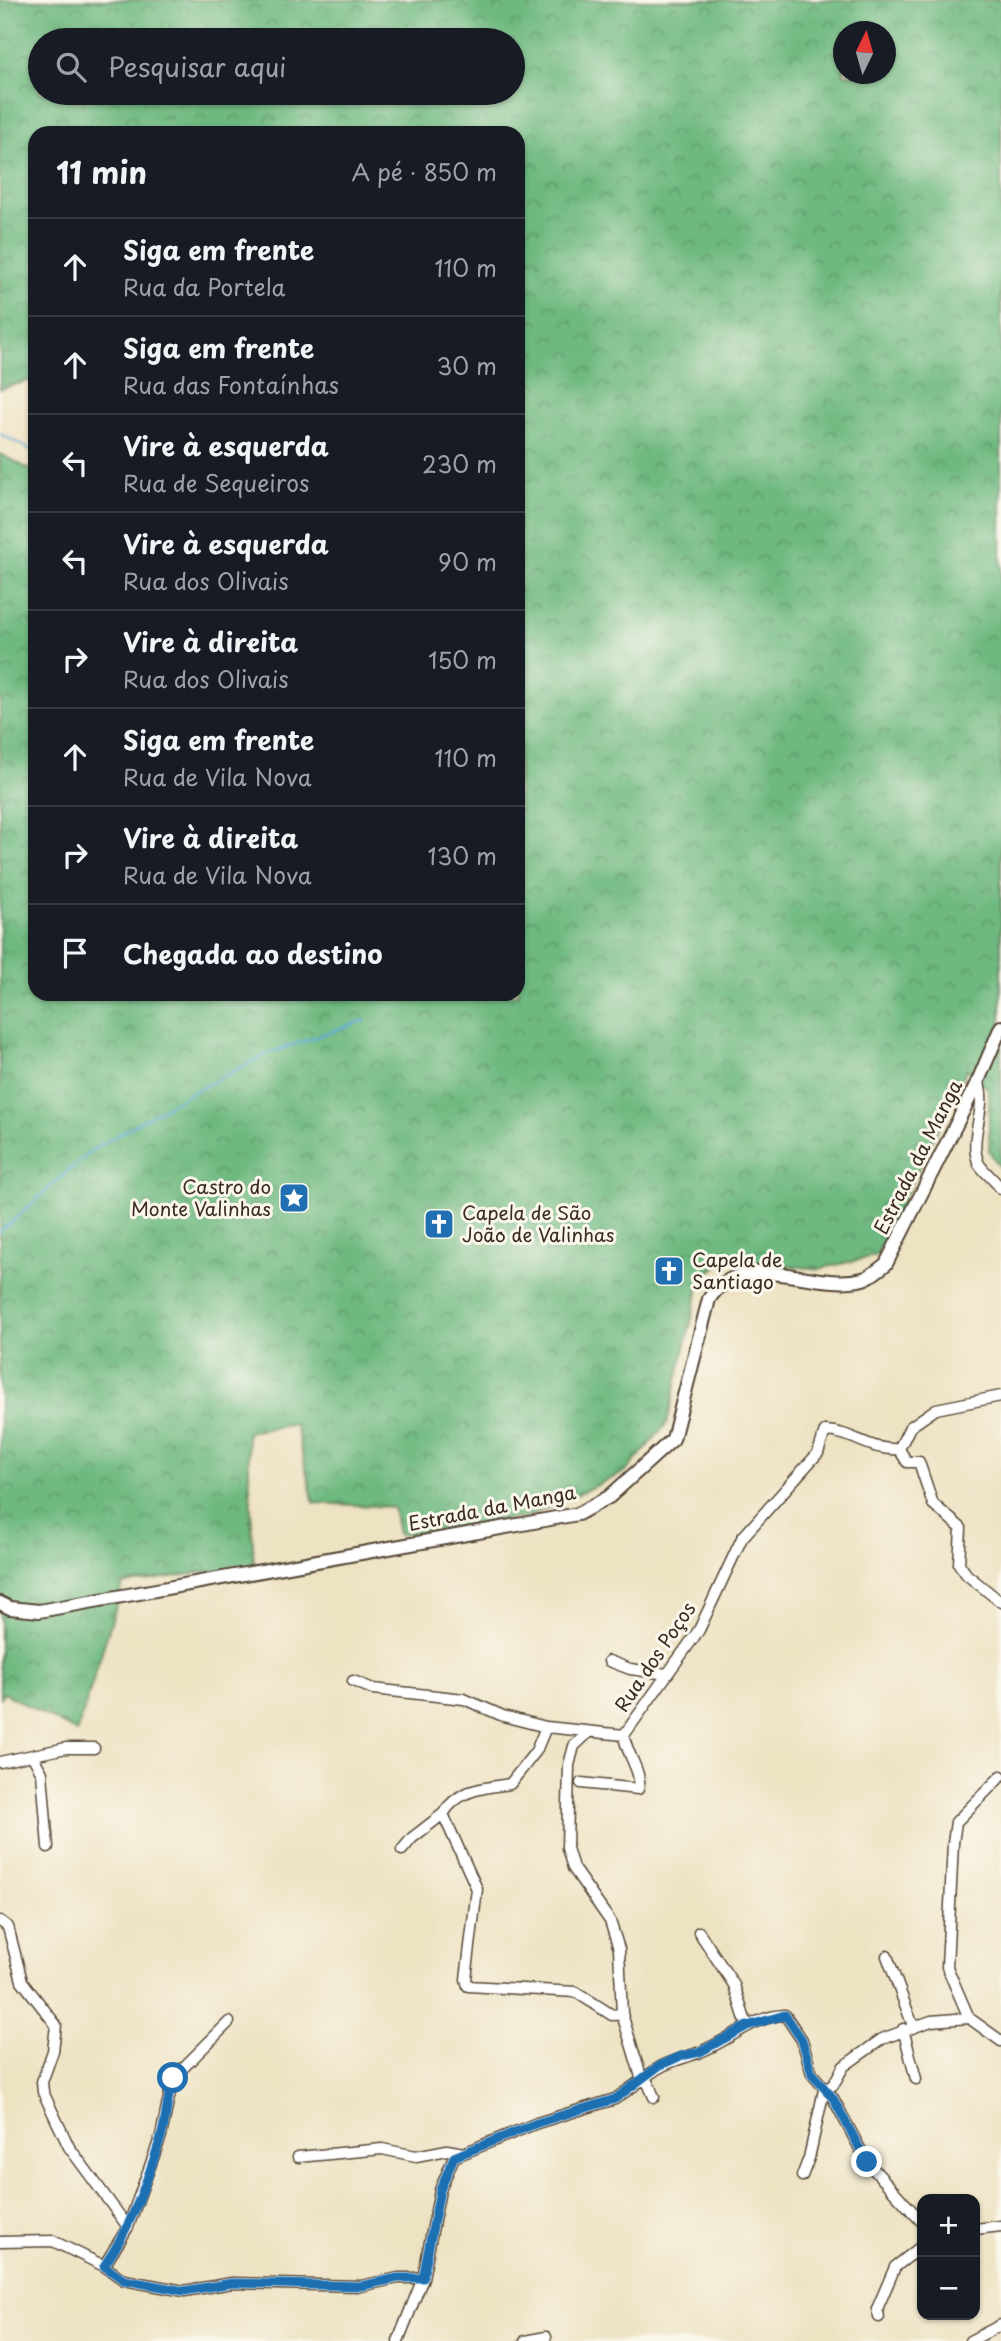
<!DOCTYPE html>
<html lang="pt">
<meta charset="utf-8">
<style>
body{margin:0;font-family:"Playpen Sans",sans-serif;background:#20242c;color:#f1f3f6}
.controls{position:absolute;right:21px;bottom:21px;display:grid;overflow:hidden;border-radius:14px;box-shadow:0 2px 5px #0004}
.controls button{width:63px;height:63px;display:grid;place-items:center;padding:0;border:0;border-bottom:2px solid #363941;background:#171b24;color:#f1f3f6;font:35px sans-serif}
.compass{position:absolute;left:833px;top:21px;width:63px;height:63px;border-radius:50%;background:#171b24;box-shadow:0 2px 5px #0004;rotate:5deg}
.stop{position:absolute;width:21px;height:21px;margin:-16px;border:5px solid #1f6fb2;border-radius:50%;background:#fff}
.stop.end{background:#1f6fb2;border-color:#fff;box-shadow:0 2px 7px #0008}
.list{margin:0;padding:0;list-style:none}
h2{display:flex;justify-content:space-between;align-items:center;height:91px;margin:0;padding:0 28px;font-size:30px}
h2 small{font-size:23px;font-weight:400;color:#9ea1a6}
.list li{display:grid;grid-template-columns:46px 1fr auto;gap:21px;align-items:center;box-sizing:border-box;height:98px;padding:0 28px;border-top:2px solid #363941}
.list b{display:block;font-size:26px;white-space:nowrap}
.list p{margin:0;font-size:23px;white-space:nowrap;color:#9ea1a6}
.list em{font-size:23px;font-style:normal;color:#9ea1a6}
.icon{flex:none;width:38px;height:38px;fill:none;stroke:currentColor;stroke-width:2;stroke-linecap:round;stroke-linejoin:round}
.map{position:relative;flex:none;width:1001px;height:2341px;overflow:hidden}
.search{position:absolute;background:#171b24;box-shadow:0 2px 5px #0004;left:28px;top:28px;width:497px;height:77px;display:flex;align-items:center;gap:18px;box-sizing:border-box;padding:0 24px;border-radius:38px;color:#9ea1a6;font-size:26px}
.panel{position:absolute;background:#171b24;box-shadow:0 2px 5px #0004;left:28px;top:126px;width:497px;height:875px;border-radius:21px}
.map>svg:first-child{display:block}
</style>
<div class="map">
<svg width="1001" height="2341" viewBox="0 0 1001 2341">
<defs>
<pattern id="forest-crowns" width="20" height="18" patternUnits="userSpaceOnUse" patternTransform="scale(1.75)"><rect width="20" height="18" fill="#6eb980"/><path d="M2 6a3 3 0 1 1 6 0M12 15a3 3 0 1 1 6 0" fill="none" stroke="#5c9768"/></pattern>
</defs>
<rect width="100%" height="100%" fill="#fbf7ec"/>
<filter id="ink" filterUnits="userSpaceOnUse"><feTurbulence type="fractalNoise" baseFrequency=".0143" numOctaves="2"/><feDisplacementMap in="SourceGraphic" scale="14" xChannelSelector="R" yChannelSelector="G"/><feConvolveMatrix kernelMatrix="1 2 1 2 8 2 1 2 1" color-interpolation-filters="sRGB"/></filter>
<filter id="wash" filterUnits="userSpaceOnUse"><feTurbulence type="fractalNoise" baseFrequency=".00686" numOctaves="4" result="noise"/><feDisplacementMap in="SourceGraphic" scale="28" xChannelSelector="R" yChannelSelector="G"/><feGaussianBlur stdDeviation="1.57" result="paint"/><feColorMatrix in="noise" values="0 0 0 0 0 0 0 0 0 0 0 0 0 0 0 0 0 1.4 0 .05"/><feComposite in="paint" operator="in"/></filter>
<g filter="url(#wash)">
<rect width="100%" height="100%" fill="#ede2c2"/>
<path fill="url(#forest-crowns)" stroke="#54724f" stroke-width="2" fill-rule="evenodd" d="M0 0H1001V1169L989 1151V1090L967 1069 876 1256 818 1269 726 1259 710 1272 699 1288 667 1423 626 1472 527 1517 398 1535 393 1507 314 1503 295 1424 247 1432 254 1565 123 1584 77 1732 4 1693 0 1698V454L35 472V994H518V133H35V379L0 389ZM844 32H886V74H844ZM40 40H513V93H40Z"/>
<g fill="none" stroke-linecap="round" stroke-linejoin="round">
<path stroke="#55a6d0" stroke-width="2.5" d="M0 434 35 452
M0 1232 92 1150 172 1103 269 1053 365 1020"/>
</g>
</g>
<g filter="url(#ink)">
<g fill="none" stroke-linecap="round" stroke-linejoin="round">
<g stroke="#564637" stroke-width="13">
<path id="minor" d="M978 1081C989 1107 967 1138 979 1164 984 1172 995 1180 1001 1189
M899 1449 907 1462H919L933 1504 961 1528 959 1564 967 1575 1001 1602
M609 1661 630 1669 667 1674
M353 1681 373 1689 464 1699 503 1716 546 1727 624 1735 699 1630 742 1538 818 1453 825 1431C854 1432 868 1451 899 1449L910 1427 936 1409 1001 1396
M546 1727 536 1751 510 1784C483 1788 458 1789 443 1814L477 1889 466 1979 468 1986 576 1992 612 2015 622 2014
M33 1757 42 1773 48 1847
M0 1762 66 1748H94
M581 1783 638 1789C644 1774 625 1752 624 1735
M402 1850 412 1838 443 1814
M0 1921 8 1927 22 1981 56 2025 53 2051 42 2082 43 2092 69 2147 128 2227 104 2266
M699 1932 734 1985 747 2026
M887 1956 913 2026
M969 2018 947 1967 953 1843 956 1822 1001 1776
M969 2018 1001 2041
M903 2029 916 2079
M824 2090 833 2085 844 2066 882 2039 931 2021 969 2018
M654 2097 648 2083 642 2080C665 2061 674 2062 700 2052 729 2041 753 2016 785 2015L802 2040 812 2074 833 2098 867 2162 922 2222
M298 2157 382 2149 416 2156 447 2150 464 2153
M802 2176 809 2158 824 2090
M128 2227 161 2136 173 2078 229 2022
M975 2229 1001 2226
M0 2242 53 2241 104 2266 124 2280 184 2291 232 2283 361 2286 398 2278H423
M879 2317 877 2309 895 2267 922 2246
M398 2341 423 2278 440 2190 454 2157 537 2123 615 2099 642 2080 622 2014 619 1949 610 1921 573 1868 567 1848 569 1765 574 1746 588 1733
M525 2341 546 2337
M970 2341 1001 2325"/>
</g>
<g stroke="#564637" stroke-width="16">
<path id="tertiary" d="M0 1603 10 1608 39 1611 578 1514 609 1497 673 1439 709 1299C744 1246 813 1292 863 1279 871 1277 879 1269 886 1264L978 1081 1001 1027"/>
</g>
<use href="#minor" stroke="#fff" stroke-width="10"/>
<use href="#tertiary" stroke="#fff" stroke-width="12"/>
</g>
</g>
<g fill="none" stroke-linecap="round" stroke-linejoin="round" filter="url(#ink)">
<path stroke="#1f6fb2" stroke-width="9" d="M173 2078C167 2097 167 2117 161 2137 147 2182 131 2227 104 2266L124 2280 184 2291 232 2283 361 2286 398 2278H423L440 2190 454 2157 537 2123 615 2099 659 2066 681 2056 700 2052 747 2026 785 2015 802 2040 812 2074 833 2098 867 2162"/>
</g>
<defs>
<g id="sight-square" transform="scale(1.575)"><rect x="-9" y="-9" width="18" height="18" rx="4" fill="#1f6fb2" stroke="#fbf7ec"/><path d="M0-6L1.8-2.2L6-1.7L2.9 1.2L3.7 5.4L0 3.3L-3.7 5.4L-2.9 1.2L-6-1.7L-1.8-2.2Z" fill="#fff"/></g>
<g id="church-square" transform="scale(1.575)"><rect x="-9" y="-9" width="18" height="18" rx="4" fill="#1f6fb2" stroke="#fbf7ec"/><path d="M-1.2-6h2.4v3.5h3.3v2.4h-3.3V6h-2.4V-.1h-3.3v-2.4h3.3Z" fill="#fff"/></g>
</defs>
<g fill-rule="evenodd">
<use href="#sight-square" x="294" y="1198"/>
<use href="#church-square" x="439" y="1224"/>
<use href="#church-square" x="669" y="1271"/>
</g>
<g text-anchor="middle" stroke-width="6" stroke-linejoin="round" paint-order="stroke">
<g font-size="19" fill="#3b2a1e" stroke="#fbf7ec">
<text transform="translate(918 1157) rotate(-63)" y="7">Estrada da Manga</text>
<text transform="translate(492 1508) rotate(-11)" y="7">Estrada da Manga</text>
<text transform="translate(655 1657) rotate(-56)" y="7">Rua dos Poços</text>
</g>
<g font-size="19" fill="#3b2a1e" stroke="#fbf7ec" text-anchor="start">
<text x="271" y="1194" text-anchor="end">Castro do<tspan x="271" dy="22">Monte Valinhas</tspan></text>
<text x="462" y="1220">Capela de São<tspan x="462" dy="22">João de Valinhas</tspan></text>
<text x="692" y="1267">Capela de<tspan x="692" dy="22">Santiago</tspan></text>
</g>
</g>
</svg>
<div class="controls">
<button>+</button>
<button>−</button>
</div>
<svg class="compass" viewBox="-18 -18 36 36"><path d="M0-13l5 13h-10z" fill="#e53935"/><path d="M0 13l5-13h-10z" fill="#9ea1a6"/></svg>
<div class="stop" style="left:173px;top:2078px"></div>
<div class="stop end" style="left:867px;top:2162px"></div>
<div class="search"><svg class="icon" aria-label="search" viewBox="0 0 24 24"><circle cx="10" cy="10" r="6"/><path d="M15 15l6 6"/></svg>Pesquisar aqui</div>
<section class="panel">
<h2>11 min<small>A pé · 850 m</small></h2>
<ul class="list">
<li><svg class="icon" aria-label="ahead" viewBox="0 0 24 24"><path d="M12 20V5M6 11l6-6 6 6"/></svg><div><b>Siga em frente</b><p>Rua da Portela</p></div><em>110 m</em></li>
<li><svg class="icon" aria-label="ahead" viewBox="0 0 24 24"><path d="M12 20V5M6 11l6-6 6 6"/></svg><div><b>Siga em frente</b><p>Rua das Fontaínhas</p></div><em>30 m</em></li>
<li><svg class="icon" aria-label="left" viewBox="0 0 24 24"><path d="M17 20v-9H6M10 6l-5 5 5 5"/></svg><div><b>Vire à esquerda</b><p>Rua de Sequeiros</p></div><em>230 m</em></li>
<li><svg class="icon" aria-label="left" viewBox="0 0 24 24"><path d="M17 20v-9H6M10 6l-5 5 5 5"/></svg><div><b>Vire à esquerda</b><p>Rua dos Olivais</p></div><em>90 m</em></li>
<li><svg class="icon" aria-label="right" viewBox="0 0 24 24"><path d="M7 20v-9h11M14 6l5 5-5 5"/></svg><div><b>Vire à direita</b><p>Rua dos Olivais</p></div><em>150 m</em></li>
<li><svg class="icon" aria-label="ahead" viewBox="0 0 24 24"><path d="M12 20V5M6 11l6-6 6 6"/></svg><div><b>Siga em frente</b><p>Rua de Vila Nova</p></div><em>110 m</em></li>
<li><svg class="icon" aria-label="right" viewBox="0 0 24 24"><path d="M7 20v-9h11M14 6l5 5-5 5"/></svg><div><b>Vire à direita</b><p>Rua de Vila Nova</p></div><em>130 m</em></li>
<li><svg class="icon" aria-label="arrive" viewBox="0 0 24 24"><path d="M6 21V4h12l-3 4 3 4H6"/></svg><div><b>Chegada ao destino</b></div></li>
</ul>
</section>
</div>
